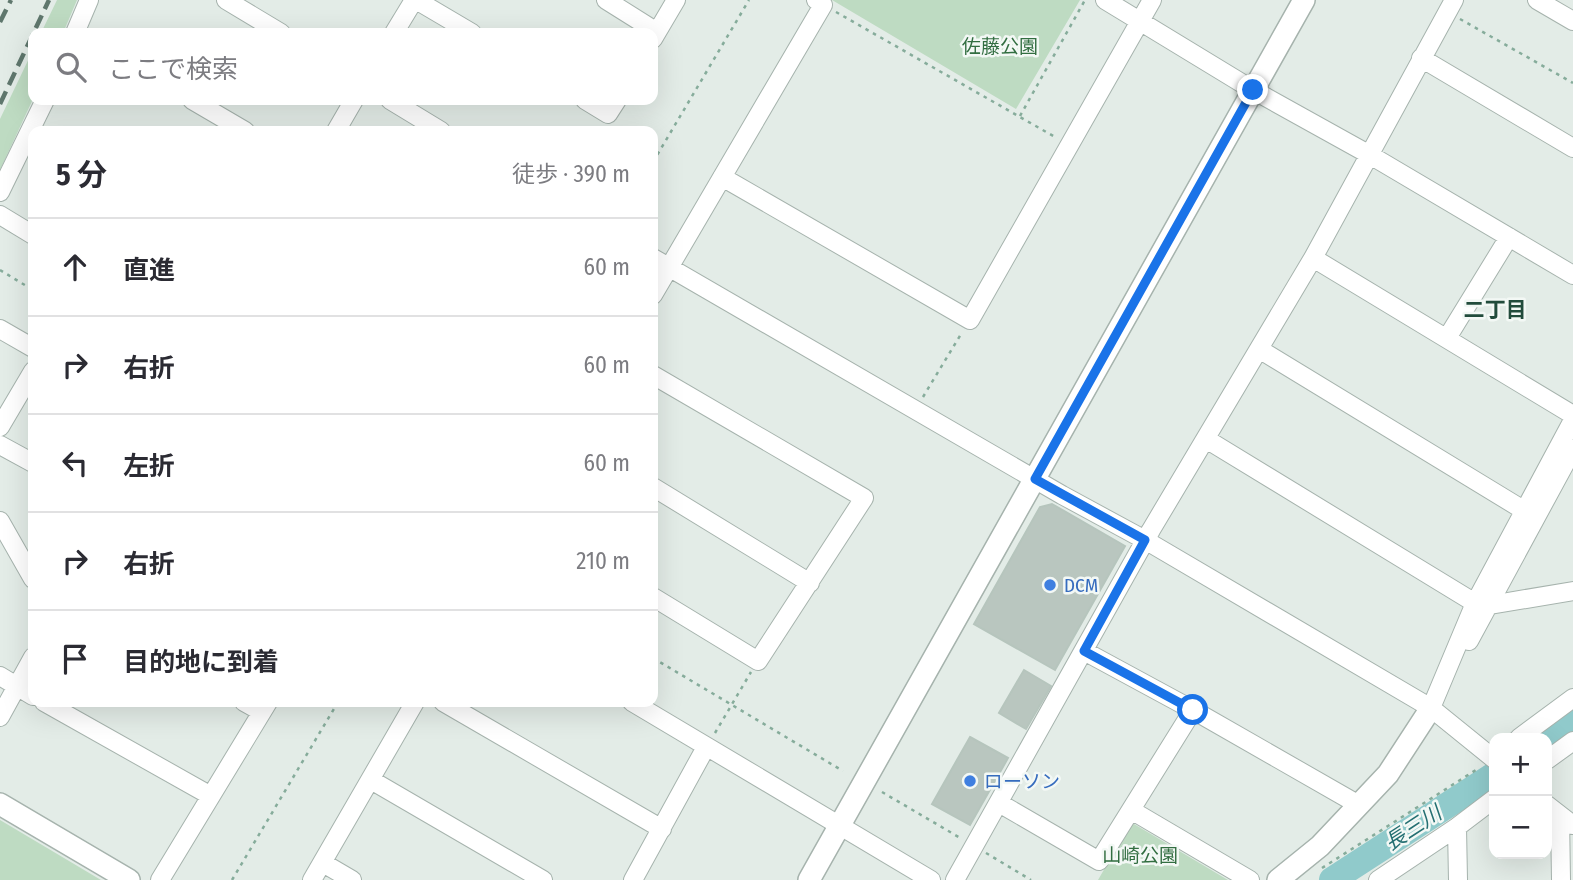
<!DOCTYPE html>
<html lang="ja">
<meta charset="utf-8">
<style>
body{margin:0;font-family:"Fira Sans Condensed","Noto Sans JP",sans-serif;background:#f2f2f3;color:#2b2b33}
.controls{position:absolute;right:21px;bottom:21px;display:grid;overflow:hidden;border-radius:14px;box-shadow:0 7px 28px #0002}
.controls button{width:63px;height:63px;display:grid;place-items:center;padding:0;border:0;border-bottom:2px solid #e1e1e2;background:#fff;color:#2b2b33;font:35px sans-serif}
.stop{position:absolute;width:21px;height:21px;margin:-16px;border:5px solid #1a73e8;border-radius:50%;background:#fff}
.stop.end{background:#1a73e8;border-color:#fff;box-shadow:0 2px 7px #0008}
.list{margin:0;padding:0;list-style:none}
h2{display:flex;justify-content:space-between;align-items:center;height:91px;margin:0;padding:0 28px;font-size:30px}
h2 small{font-size:23px;font-weight:400;color:#7c7c81}
.list li{display:grid;grid-template-columns:46px 1fr auto;gap:21px;align-items:center;box-sizing:border-box;height:98px;padding:0 28px;border-top:2px solid #e1e1e2}
.list b{display:block;font-size:26px;white-space:nowrap}
.list em{font-size:23px;font-style:normal;color:#7c7c81}
.icon{flex:none;width:38px;height:38px;fill:none;stroke:currentColor;stroke-width:2;stroke-linecap:round;stroke-linejoin:round}
.map{position:relative;flex:none;width:1573px;height:880px;overflow:hidden}
.search{position:absolute;background:#fff;box-shadow:0 7px 28px #0002;left:28px;top:28px;width:630px;height:77px;display:flex;align-items:center;gap:18px;box-sizing:border-box;padding:0 24px;border-radius:14px;color:#7c7c81;font-size:26px}
.panel{position:absolute;background:#fff;box-shadow:0 7px 28px #0002;left:28px;top:126px;width:630px;height:581px;border-radius:14px}
.map>svg:first-child{display:block}
</style>
<div class="map">
<svg width="1573" height="880" viewBox="0 0 1573 880">
<rect width="100%" height="100%" fill="#e3ece7"/>
<path fill="#bedbc2" d="M57 0H77L63 33H41Z
M832 0H1080L1016 109Z
M33 50V99L0 170V119Z
M0 820 101 880H0Z
M1134 824 1228 880H1098L1129 826Z"/>
<g fill="none" stroke-linecap="round" stroke-linejoin="round">
<path stroke="#90cacb" stroke-width="26" d="M1547 740 1573 723
M1332 880 1494 775"/>
</g>
<path fill="#b9c6bf" stroke="#b6c5bd" stroke-width="2" d="M1052 504 1125 546 1055 670 974 624 1040 507Z
M1024 670 1051 686 1026 729 999 713Z
M970 737 1008 758 970 825 932 804Z"/>
<g fill="none" stroke-linecap="round" stroke-linejoin="round">
<g stroke="#a6b3ad" stroke-width="20">
<path id="minor" d="M226 0 281 33
M416 0 472 33
M606 0 657 32
M1105 0 1253 90 1370 155 1573 275
M1537 0 1573 21
M75 33 89 0
M394 33 414 0
M653 39 676 0
M1421 58 1573 148
M192 100 245 131
M390 100 441 131
M585 100 608 114 617 100
M336 131 354 100
M722 177 970 320 1152 0
M0 192 45 100
M0 215 33 235
M653 258 1062 495 1145 540 1431 708 1494 759
M1313 258 1573 415
M653 295 823 5 816 0
M0 329 33 348
M1447 338 1509 237
M1259 349 1525 511
M653 375 864 498 758 661 653 597
M0 427 33 371
M1206 439 1475 603
M0 445 33 463
M653 487 810 583
M0 521 33 579
M1490 605 1573 591
M1469 641 1573 449
M1084 651 1193 710 1359 805
M0 676 33 696
M44 702 211 796
M244 702 262 712
M443 702 662 829
M632 702 931 880
M1431 708 1475 603 1573 420
M0 717 33 657
M1519 738 1573 698
M1547 760 1573 741
M371 780 543 880
M999 803 1099 861 1193 710
M1547 805 1573 825
M1131 810 1250 880
M1560 815 1561 880
M1457 827 1458 880
M323 863 352 880
M160 880 268 702
M312 880 415 702
M633 880 706 747
M955 880 1151 530 1313 258 1454 0
M1378 880 1457 827 1494 799"/>
</g>
<g stroke="#a6b3ad" stroke-width="24">
<path id="tertiary" d="M0 804 129 880
M809 880 1304 0
M1278 880 1320 846 1388 774 1431 708"/>
</g>
<path stroke="#86ac9b" stroke-width="2.5" stroke-dasharray="3.5 5" stroke-linecap="butt" d="M836 12 1055 137
M1460 19 1573 83
M1020 116 1085 0
M653 162 749 0
M0 270 33 290
M923 397 961 334
M653 658 843 771
M715 733 751 672
M882 792 962 839
M986 853 1031 880
M1322 868 1479 768
M232 880 338 702"/>
<use href="#minor" stroke="#fff" stroke-width="18"/>
<use href="#tertiary" stroke="#fff" stroke-width="21"/>
<path stroke="#5f776d" stroke-width="4.5" stroke-dasharray="14 7" stroke-linecap="butt" d="M0 22 11 0
M0 104 49 0"/>
</g>
<g fill="none" stroke-linecap="round" stroke-linejoin="round">
<path stroke="#1a73e8" stroke-width="9" d="M1193 710 1084 651 1145 540 1035 479 1253 90"/>
</g>
<g fill="#3f7fe0" stroke="#f3f8f5" stroke-width="2.5">
<circle cx="1050" cy="585" r="7"/>
<circle cx="970" cy="781" r="7"/>
</g>
<g text-anchor="middle" stroke-width="5" stroke-linejoin="round" paint-order="stroke">
<g font-size="19" fill="#326e41" stroke="#f3f8f5">
<text x="1000" y="53">佐藤公園</text>
<text x="1140" y="862">山崎公園</text>
</g>
<g font-size="19" fill="#366cbe" stroke="#f3f8f5" text-anchor="start">
<text x="1064" y="592">DCM</text>
<text x="984" y="788">ローソン</text>
</g>
<g font-size="21" font-weight="bold" fill="#224c3c" stroke="#f3f8f5">
<text x="1495" y="317">二丁目</text>
</g>
<g font-size="21" font-style="italic" fill="#246f72" stroke="#f3f8f5">
<text transform="translate(1413 828) rotate(-33)" y="7">長三川</text>
</g>
</g>
</svg>
<div class="controls">
<button>+</button>
<button>−</button>
</div>
<div class="stop" style="left:1193px;top:710px"></div>
<div class="stop end" style="left:1253px;top:90px"></div>
<div class="search"><svg class="icon" aria-label="search" viewBox="0 0 24 24"><circle cx="10" cy="10" r="6"/><path d="M15 15l6 6"/></svg>ここで検索</div>
<section class="panel">
<h2>5 分<small>徒歩 · 390 m</small></h2>
<ul class="list">
<li><svg class="icon" aria-label="ahead" viewBox="0 0 24 24"><path d="M12 20V5M6 11l6-6 6 6"/></svg><div><b>直進</b></div><em>60 m</em></li>
<li><svg class="icon" aria-label="right" viewBox="0 0 24 24"><path d="M7 20v-9h11M14 6l5 5-5 5"/></svg><div><b>右折</b></div><em>60 m</em></li>
<li><svg class="icon" aria-label="left" viewBox="0 0 24 24"><path d="M17 20v-9H6M10 6l-5 5 5 5"/></svg><div><b>左折</b></div><em>60 m</em></li>
<li><svg class="icon" aria-label="right" viewBox="0 0 24 24"><path d="M7 20v-9h11M14 6l5 5-5 5"/></svg><div><b>右折</b></div><em>210 m</em></li>
<li><svg class="icon" aria-label="arrive" viewBox="0 0 24 24"><path d="M6 21V4h12l-3 4 3 4H6"/></svg><div><b>目的地に到着</b></div></li>
</ul>
</section>
</div>
